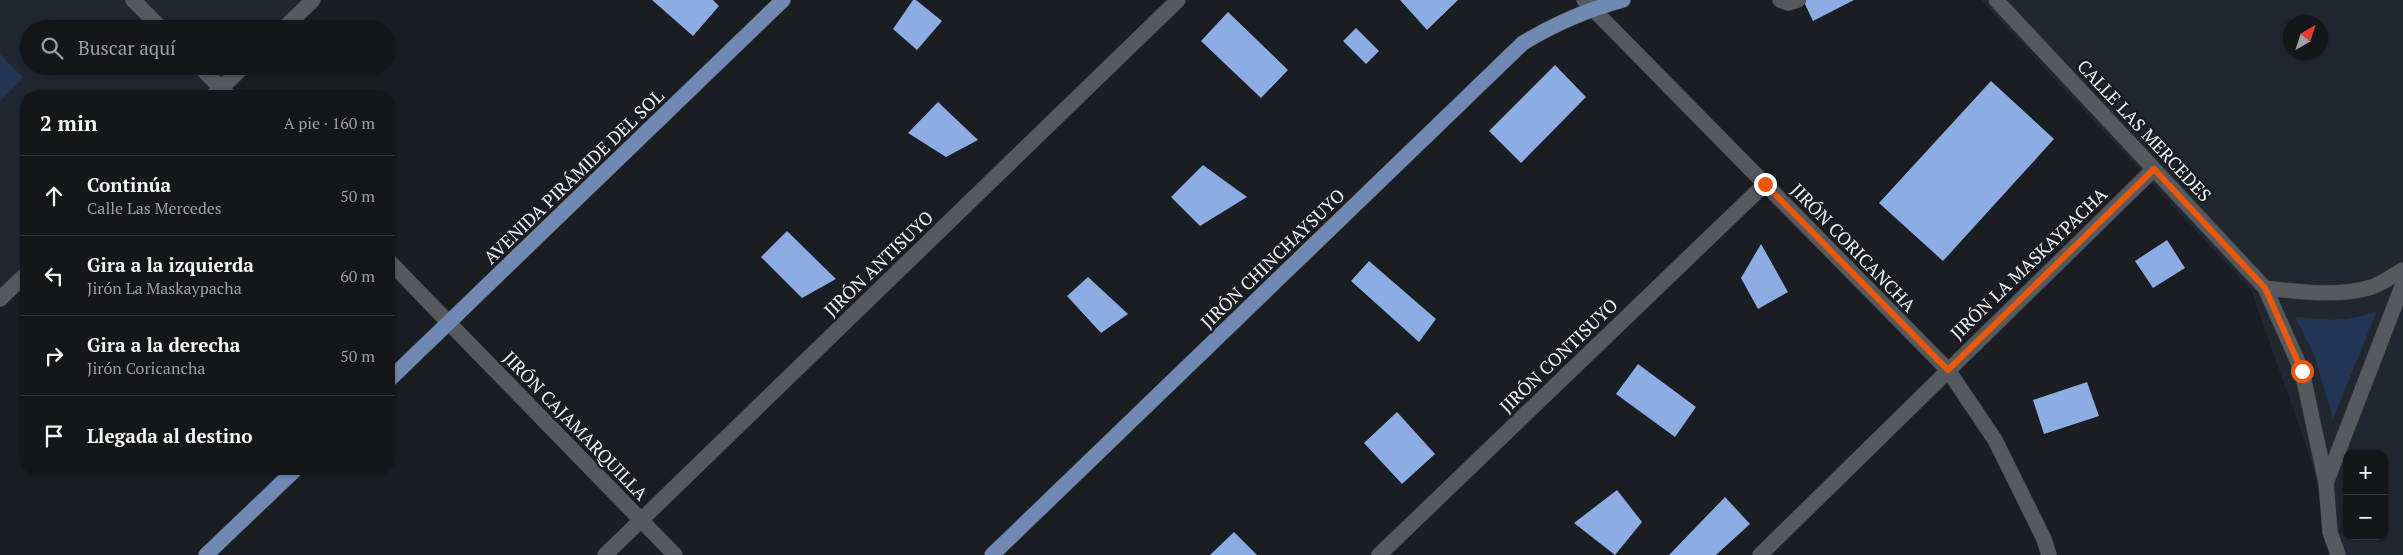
<!DOCTYPE html>
<html lang="es">
<meta charset="utf-8">
<style>
body{margin:0;font-family:"PT Serif",serif;background:#212326;color:#f1f3f6}
.controls{position:absolute;right:15px;bottom:15px;display:grid;overflow:hidden;border-radius:10px;box-shadow:0 1px 4px #0004}
.controls button{width:45px;height:45px;display:grid;place-items:center;padding:0;border:0;border-bottom:1px solid #333538;background:#141619;color:#f1f3f6;font:25px sans-serif}
.compass{position:absolute;left:2283px;top:15px;width:45px;height:45px;border-radius:50%;background:#141619;box-shadow:0 1px 4px #0004;rotate:39deg}
.stop{position:absolute;width:15px;height:15px;margin:-11px;border:4px solid #ea580c;border-radius:50%;background:#fff}
.stop.end{background:#ea580c;border-color:#fff;box-shadow:0 1px 5px #0008}
.list{margin:0;padding:0;list-style:none}
h2{display:flex;justify-content:space-between;align-items:center;height:65px;margin:0;padding:0 20px;font-size:21px}
h2 small{font-size:16px;font-weight:400;color:#9d9fa2}
.list li{display:grid;grid-template-columns:32px 1fr auto;gap:15px;align-items:center;box-sizing:border-box;height:80px;padding:0 20px;border-top:1px solid #333538}
.list b{display:block;font-size:19px;white-space:nowrap}
.list p{margin:0;font-size:16px;white-space:nowrap;color:#9d9fa2}
.list em{font-size:16px;font-style:normal;color:#9d9fa2}
.icon{flex:none;width:28px;height:28px;fill:none;stroke:currentColor;stroke-width:2;stroke-linecap:round;stroke-linejoin:round}
.map{position:relative;flex:none;width:2403px;height:555px;overflow:hidden}
.search{position:absolute;background:#141619;box-shadow:0 1px 4px #0004;left:20px;top:20px;width:375px;height:55px;display:flex;align-items:center;gap:12px;box-sizing:border-box;padding:0 18px;border-radius:28px;color:#9d9fa2;font-size:19px}
.panel{position:absolute;background:#141619;box-shadow:0 1px 4px #0004;left:20px;top:90px;width:375px;height:385px;border-radius:20px}
.map>svg:first-child{display:block}
</style>
<div class="map">
<svg width="2403" height="555" viewBox="0 0 2403 555">
<rect width="100%" height="100%" fill="#1a1d21"/>
<path fill="#21262f" fill-rule="evenodd" d="M0 0H317L287 29H29V66H248L217 96H26V282L0 308Z
M1981 0H2403V555H2331L2312 463 2251 290ZM2290 22H2320V52H2290ZM2347 454H2384V536H2347Z"/>
<path fill="#223554" d="M0 54 23 78 0 101Z
M2377 311 2333 419 2314 355 2295 317C2329 320 2344 323 2377 311Z"/>
<path fill="#8cade4" d="M652 0H713L719 6 693 36Z
M913 0H916L942 21 917 50 893 29Z
M1400 0H1458L1427 30Z
M1803 0H1854L1813 21Z
M1228 12 1288 70 1261 98 1201 41Z
M1356 28 1379 51 1366 64 1343 41Z
M1555 65 1586 97 1521 163 1489 131Z
M1991 81 2054 139 1943 261 1879 203Z
M938 102 978 140 946 157 908 133Z
M1203 165 1247 197 1200 226 1171 197Z
M787 231 836 279 802 298 761 257Z
M2167 240 2185 268 2153 288 2135 261Z
M1761 244 1788 292 1758 309 1741 278Z
M1369 261 1436 319 1419 342 1351 281Z
M1088 277 1128 314 1101 333 1067 296Z
M1638 364 1696 407 1675 437 1616 394Z
M2087 382 2099 416 2044 434 2033 400Z
M1397 412 1435 454 1402 484 1364 443Z
M1617 490 1642 522 1615 555 1574 523Z
M1725 497 1750 524 1716 555H1669Z
M1234 532 1257 555H1210Z"/>
<g fill="none" stroke-linecap="round" stroke-linejoin="round">
<g stroke="#383a3d" stroke-width="16">
<path id="lane" d="M1780 0 1788 3 1798 0"/>
</g>
<g stroke="#383a3d" stroke-width="16">
<path id="street" d="M133 0 162 29
M1584 0 1948 370 1995 440 2044 539 2049 555
M1996 0 2265 288 2302 371 2326 483 2330 532 2338 555
M283 29 313 0
M199 66 229 96
M213 96 244 66
M389 261 449 323
M2265 288C2299 292 2339 297 2372 287 2383 283 2393 275 2403 270
M0 299 26 274
M2326 483 2403 284
M605 555 1178 0
M1379 555 1765 184
M1760 555 2154 169"/>
</g>
<g stroke="#383a3d" stroke-width="16">
<path id="secondary" d="M449 323 675 555"/>
</g>
<g stroke="#383a3d" stroke-width="16">
<path id="primary" d="M389 380 783 0
M206 555 296 469
M992 555 1523 43C1556 23 1586 10 1623 0"/>
</g>
<use href="#lane" stroke="#565a5f" stroke-width="15"/>
<use href="#street" stroke="#565a5f" stroke-width="15"/>
<use href="#secondary" stroke="#565a5f" stroke-width="15"/>
<use href="#primary" stroke="#7089b2" stroke-width="15"/>
</g>
<g fill="none" stroke-linecap="round" stroke-linejoin="round">
<path stroke="#ea580c" stroke-width="6" d="M1765 184 1948 370 2154 169 2265 288 2302 371"/>
</g>
<g text-anchor="middle" stroke-width="5" stroke-linejoin="round" paint-order="stroke">
<g font-size="18" fill="#eff1f4" stroke="#1a1d21">
<text transform="translate(2144 131) rotate(47)" y="6">CALLE LAS MERCEDES</text>
<text transform="translate(574 177) rotate(-44)" y="6">AVENIDA PIRÁMIDE DEL SOL</text>
<text transform="translate(1853 248) rotate(46)" y="6">JIRÓN CORICANCHA</text>
<text transform="translate(1273 259) rotate(-44)" y="6">JIRÓN CHINCHAYSUYO</text>
<text transform="translate(879 264) rotate(-44)" y="6">JIRÓN ANTISUYO</text>
<text transform="translate(2029 264) rotate(-44)" y="6">JIRÓN LA MASKAYPACHA</text>
<text transform="translate(1559 356) rotate(-44)" y="6">JIRÓN CONTISUYO</text>
<text transform="translate(575 426) rotate(46)" y="6">JIRÓN CAJAMARQUILLA</text>
</g>
</g>
</svg>
<div class="controls">
<button>+</button>
<button>−</button>
</div>
<svg class="compass" viewBox="-18 -18 36 36"><path d="M0-13l5 13h-10z" fill="#e53935"/><path d="M0 13l5-13h-10z" fill="#9d9fa2"/></svg>
<div class="stop" style="left:2302px;top:371px"></div>
<div class="stop end" style="left:1765px;top:184px"></div>
<div class="search"><svg class="icon" aria-label="search" viewBox="0 0 24 24"><circle cx="10" cy="10" r="6"/><path d="M15 15l6 6"/></svg>Buscar aquí</div>
<section class="panel">
<h2>2 min<small>A pie · 160 m</small></h2>
<ul class="list">
<li><svg class="icon" aria-label="ahead" viewBox="0 0 24 24"><path d="M12 20V5M6 11l6-6 6 6"/></svg><div><b>Continúa</b><p>Calle Las Mercedes</p></div><em>50 m</em></li>
<li><svg class="icon" aria-label="left" viewBox="0 0 24 24"><path d="M17 20v-9H6M10 6l-5 5 5 5"/></svg><div><b>Gira a la izquierda</b><p>Jirón La Maskaypacha</p></div><em>60 m</em></li>
<li><svg class="icon" aria-label="right" viewBox="0 0 24 24"><path d="M7 20v-9h11M14 6l5 5-5 5"/></svg><div><b>Gira a la derecha</b><p>Jirón Coricancha</p></div><em>50 m</em></li>
<li><svg class="icon" aria-label="arrive" viewBox="0 0 24 24"><path d="M6 21V4h12l-3 4 3 4H6"/></svg><div><b>Llegada al destino</b></div></li>
</ul>
</section>
</div>
